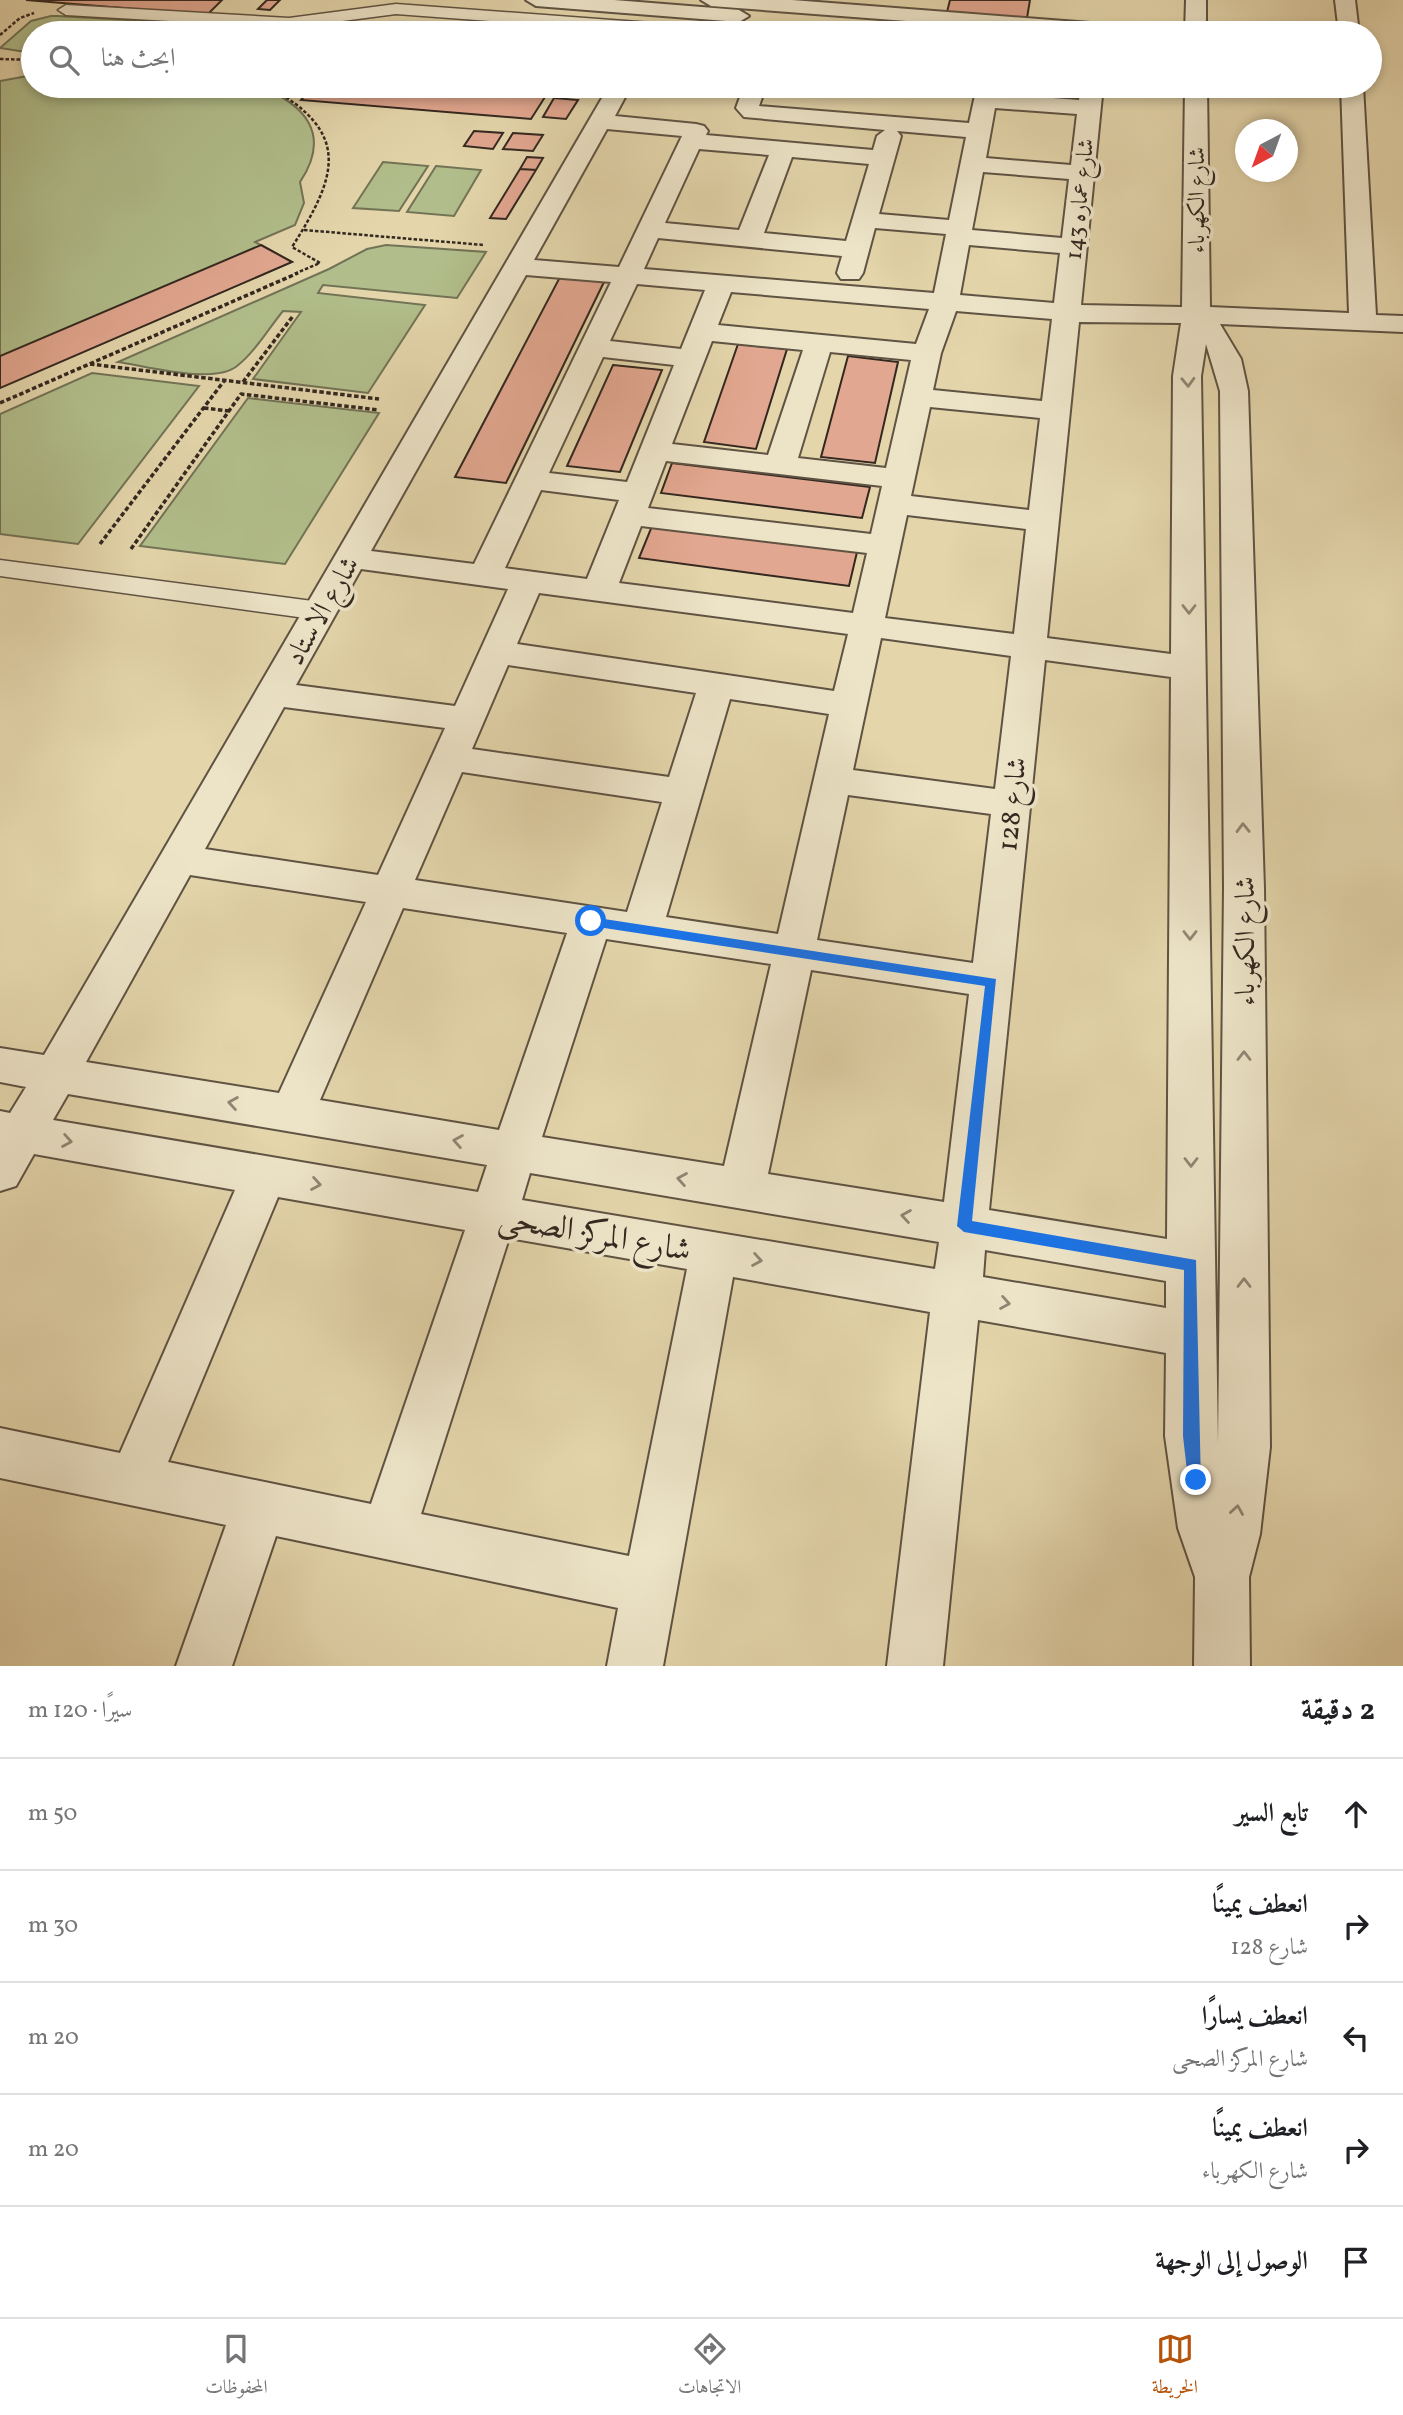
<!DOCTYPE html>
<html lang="ar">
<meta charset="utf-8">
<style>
body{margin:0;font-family:Vollkorn,Amiri,serif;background:#f6f6f6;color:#202124;direction:rtl}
.compass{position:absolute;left:1235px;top:119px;width:63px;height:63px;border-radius:50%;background:#fff;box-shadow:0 4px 10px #0003;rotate:221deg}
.stop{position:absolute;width:21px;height:21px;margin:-16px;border:5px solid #1a73e8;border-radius:50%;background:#fff}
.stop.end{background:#1a73e8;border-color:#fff;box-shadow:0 2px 7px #0008}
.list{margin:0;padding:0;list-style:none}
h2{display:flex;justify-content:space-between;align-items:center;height:91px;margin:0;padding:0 28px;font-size:30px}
h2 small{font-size:23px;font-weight:400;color:#757577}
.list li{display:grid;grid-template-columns:46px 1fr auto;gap:21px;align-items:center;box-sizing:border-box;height:112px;padding:0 28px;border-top:2px solid #e0e0e0}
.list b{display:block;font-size:26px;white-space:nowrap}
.list p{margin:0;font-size:23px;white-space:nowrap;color:#757577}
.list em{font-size:23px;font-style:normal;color:#757577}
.icon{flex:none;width:38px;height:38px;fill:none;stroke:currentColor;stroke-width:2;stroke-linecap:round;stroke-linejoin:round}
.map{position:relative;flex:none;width:1403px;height:1666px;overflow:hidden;direction:ltr}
.search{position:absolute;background:#fff;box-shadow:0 4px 10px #0003;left:21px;right:21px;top:21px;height:77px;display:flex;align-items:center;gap:18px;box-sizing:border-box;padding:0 24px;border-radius:38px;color:#757577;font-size:26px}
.sheet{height:651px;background:#fff}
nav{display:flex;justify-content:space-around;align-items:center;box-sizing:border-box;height:98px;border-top:2px solid #e0e0e0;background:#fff;font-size:19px;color:#757577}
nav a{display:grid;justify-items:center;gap:4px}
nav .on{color:#b45309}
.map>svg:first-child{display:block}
</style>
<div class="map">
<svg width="1403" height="1666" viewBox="0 0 1403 1666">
<rect width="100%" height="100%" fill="#e4d5ab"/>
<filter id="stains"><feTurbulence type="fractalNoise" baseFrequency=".00286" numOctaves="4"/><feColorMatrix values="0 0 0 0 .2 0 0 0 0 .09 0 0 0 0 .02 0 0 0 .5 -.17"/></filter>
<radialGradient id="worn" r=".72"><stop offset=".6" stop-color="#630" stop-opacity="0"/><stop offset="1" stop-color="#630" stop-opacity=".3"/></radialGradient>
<path fill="#b1be8b" stroke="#727356" stroke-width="2" d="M51 16H58L248 27 243 33H33V53L0 48 31 21Z
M33 75V86H258C305 104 332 134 300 182L304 203 295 225 255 242 292 262 0 388V81Z
M383 162 428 166 399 211 353 208Z
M436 166 481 170 454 216 407 212Z
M386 245 486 252 457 298 323 285 318 293 425 305 368 393 253 379 301 312 283 311C269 328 255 352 237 366 213 385 147 366 118 362L329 269 367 249Z
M92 373 199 386 78 544 0 534V414Z
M248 398 379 413 285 564 140 546Z"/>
<path fill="#e2a790" stroke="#332820" stroke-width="2" d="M26 0H222L207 15Z
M267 0H280L270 10 258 9Z
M950 0H1030L1027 18 947 12Z
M366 23 406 26 494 33H358Z
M313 86H552L531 119 301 100Z
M554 98 578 100 566 119 543 117Z
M474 131 503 133 493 149 464 146Z
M513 133 543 135 533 151 503 149Z
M527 157 543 158 536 170 520 169Z
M520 169 536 170 506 219 490 218Z
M261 245 292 262 0 388V356Z
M560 277 604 282 506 483 455 477Z
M738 344 787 349 756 449 704 442Z
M848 356 898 362 875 463 821 457Z
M613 365 662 370 620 472 567 466Z
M672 463 870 487 862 518 661 493Z
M652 526 857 552 849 586 639 558Z"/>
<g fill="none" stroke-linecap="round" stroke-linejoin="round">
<g stroke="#5f5343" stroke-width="3">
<path id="lane" d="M396 4 652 23 661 28 652 33 396 14 289 28 66 15 58 10 66 5 289 18Z
M0 560 320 602 330 605 334 611 330 617 320 620 0 576Z"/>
</g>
<g stroke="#5f5343" stroke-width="4">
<path id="street" d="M526 0H614L739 10 749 16 739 22 536 6Z
M701 0H792L1142 27 1153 33H1063L711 6Z
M1186 0H1206V33H1185Z
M1335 0H1355L1359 33H1339Z
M609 86H631L615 116 696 124 704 126 708 131 706 135 873 150 877 136 885 130 744 117 736 108 744 86H766L759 106 969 123 977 86H999L998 94 1079 100 1081 86H1103L1081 305 1182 307 1185 86H1207L1210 307 1349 313 1341 86H1363L1376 315 1403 316V332L1220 324 1241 359 1248 391 1264 888 1270 1447 1260 1534 1249 1577 1250 1666H1194L1195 1577 1178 1528 1165 1436 1166 1353 978 1320 943 1666H887L930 1312 733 1277 663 1666H607L618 1608 276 1536 232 1666H176L226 1525 0 1478V1428L120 1453 235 1190 34 1154 16 1186 0 1191V1111L10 1113 26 1087 0 1082V1048L44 1055ZM995 108 1077 114 1071 165 986 158ZM607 129 682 136 619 267 534 260ZM897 131 966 137 949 220 879 214 901 136ZM699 149 769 155 739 230 665 223ZM792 157 869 164 846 241 764 233ZM983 172 1069 179 1062 238 972 230ZM875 228 946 234 934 293 644 269 658 238 842 256 837 273 841 279H859L863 273ZM969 245 1060 253 1054 303 960 295ZM526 275 611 282 474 564 371 551ZM637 284 705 290 681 349 610 341ZM731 292 929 309 916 344 718 325ZM956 311 1052 319 1042 401 933 390 941 353ZM1079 322 1181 323 1173 376 1171 654 1047 638ZM712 341 803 350 768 455 672 444ZM1206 344 1220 391 1224 888 1218 1444 1201 376ZM830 352 911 360 886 468 798 458ZM603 357 674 365 627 482 549 473ZM930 407 1040 418 1029 510 911 496ZM666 461 882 486 871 534 648 508ZM541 490 619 500 587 579 505 568ZM907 515 1026 529 1014 634 885 618ZM641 526 867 553 853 613 619 583ZM361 569 508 589 455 706 296 685ZM539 593 848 634 834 691 517 644ZM881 638 1011 656 995 789 853 770ZM1045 660 1171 677 1167 1239 989 1210ZM508 665 696 693 669 777 472 749ZM730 699 829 714 778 934 666 917ZM284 707 445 728 378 875 205 849ZM462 772 662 802 627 912 415 880ZM848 795 991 814 973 963 817 940ZM190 875 366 902 279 1093 86 1062ZM403 908 567 933 499 1130 320 1100ZM606 939 771 964 724 1166 542 1137ZM811 970 969 994 944 1202 768 1174ZM68 1094 487 1165 478 1192 53 1120ZM530 1173 939 1242 935 1269 522 1200ZM278 1197 465 1230 371 1504 168 1462ZM509 1238 687 1269 629 1556 421 1514ZM985 1250 1166 1281V1308L983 1277Z"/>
</g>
<path stroke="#332820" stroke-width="2.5" stroke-dasharray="3.5 2" stroke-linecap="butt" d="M0 35 20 18 34 13
M0 59 33 60
M267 86C352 132 338 175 292 247L320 263 294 274
M286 94 293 86
M304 230 484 245"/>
<path stroke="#332820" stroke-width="3.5" stroke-dasharray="4.5 2.5" stroke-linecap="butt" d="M90 364 379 399
M243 382 293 316
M0 403 298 273
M204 408 229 411
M100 544 224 381
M131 549 241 394 379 410"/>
<use href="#lane" fill="#ede4c8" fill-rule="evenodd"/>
<use href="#street" fill="#ede4c8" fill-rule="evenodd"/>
</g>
<defs><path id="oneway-chevron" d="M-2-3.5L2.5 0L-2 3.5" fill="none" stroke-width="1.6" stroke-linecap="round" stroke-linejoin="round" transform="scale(1.75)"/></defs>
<g stroke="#908674">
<use href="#oneway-chevron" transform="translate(1188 382) rotate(88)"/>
<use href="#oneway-chevron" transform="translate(1189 609) rotate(90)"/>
<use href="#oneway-chevron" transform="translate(1243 828) rotate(-91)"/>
<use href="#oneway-chevron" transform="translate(1190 935) rotate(90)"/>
<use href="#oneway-chevron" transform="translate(1244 1056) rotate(-90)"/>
<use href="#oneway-chevron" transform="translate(233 1103) rotate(-171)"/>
<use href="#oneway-chevron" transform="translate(67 1141) rotate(10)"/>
<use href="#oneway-chevron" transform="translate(458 1141) rotate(-170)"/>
<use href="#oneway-chevron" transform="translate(1191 1162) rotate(90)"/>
<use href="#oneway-chevron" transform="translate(682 1179) rotate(-170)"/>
<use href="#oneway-chevron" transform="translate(316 1184) rotate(10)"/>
<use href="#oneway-chevron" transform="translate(906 1216) rotate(-171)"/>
<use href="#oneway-chevron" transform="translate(757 1260) rotate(10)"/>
<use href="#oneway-chevron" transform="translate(1244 1283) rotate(-90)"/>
<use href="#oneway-chevron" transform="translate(1005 1303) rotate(10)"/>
<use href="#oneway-chevron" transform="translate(1237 1510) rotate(-81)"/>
</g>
<path fill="#1a73e8" d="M591 917 996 979 972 1221 1196 1260 1201 1486H1190L1188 1480 1183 1436 1184 1270 964 1232 957 1226 985 986 591 926 585 921Z"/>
<g text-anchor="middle" stroke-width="7" stroke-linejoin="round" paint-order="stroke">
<g font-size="23" fill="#332820" stroke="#ede4c8">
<text transform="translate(1079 199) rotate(-84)" y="8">شارع عماره 143</text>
<text transform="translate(1196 200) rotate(-90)" y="8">شارع الكهرباء</text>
</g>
<g font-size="28" fill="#332820" stroke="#ede4c8">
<text transform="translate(321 610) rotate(-60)" y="10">شارع الاستاد</text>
<text transform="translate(1011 804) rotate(-84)" y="10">شارع 128</text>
<text transform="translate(1244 941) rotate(-90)" y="10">شارع الكهرباء</text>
</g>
<g font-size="33" fill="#332820" stroke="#ede4c8">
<text transform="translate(595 1232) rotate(10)" y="12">شارع المركز الصحى</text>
</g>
</g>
<rect width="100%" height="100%" filter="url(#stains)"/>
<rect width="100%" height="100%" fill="url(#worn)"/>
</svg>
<svg class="compass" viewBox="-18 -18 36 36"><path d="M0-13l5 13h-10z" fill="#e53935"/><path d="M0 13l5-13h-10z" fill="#757577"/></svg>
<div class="stop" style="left:591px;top:921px"></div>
<div class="stop end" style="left:1196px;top:1480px"></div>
<div class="search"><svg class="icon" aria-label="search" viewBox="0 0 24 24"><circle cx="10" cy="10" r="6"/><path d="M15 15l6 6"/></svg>ابحث هنا</div>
</div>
<section class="sheet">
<h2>2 دقيقة<small>سيرًا · 120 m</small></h2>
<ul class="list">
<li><svg class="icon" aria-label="ahead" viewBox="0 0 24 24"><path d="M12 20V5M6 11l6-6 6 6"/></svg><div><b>تابع السير</b></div><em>50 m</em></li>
<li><svg class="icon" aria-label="right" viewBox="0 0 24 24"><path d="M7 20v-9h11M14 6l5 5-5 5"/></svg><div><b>انعطف يمينًا</b><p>شارع 128</p></div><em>30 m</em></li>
<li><svg class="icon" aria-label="left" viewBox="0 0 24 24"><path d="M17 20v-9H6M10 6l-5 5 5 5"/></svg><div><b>انعطف يسارًا</b><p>شارع المركز الصحى</p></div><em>20 m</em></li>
<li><svg class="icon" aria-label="right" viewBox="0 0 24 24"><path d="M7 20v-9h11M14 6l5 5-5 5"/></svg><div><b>انعطف يمينًا</b><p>شارع الكهرباء</p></div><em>20 m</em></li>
<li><svg class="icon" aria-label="arrive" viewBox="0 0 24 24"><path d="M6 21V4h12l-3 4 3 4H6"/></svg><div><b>الوصول إلى الوجهة</b></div></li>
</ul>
</section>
<nav>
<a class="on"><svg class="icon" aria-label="map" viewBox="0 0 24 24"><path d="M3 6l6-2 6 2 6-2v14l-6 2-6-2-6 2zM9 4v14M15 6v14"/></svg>الخريطة</a>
<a><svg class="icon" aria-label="directions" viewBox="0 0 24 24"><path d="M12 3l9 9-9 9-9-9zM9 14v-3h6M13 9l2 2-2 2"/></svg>الاتجاهات</a>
<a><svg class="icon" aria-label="saved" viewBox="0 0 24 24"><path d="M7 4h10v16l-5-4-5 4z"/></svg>المحفوظات</a>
</nav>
